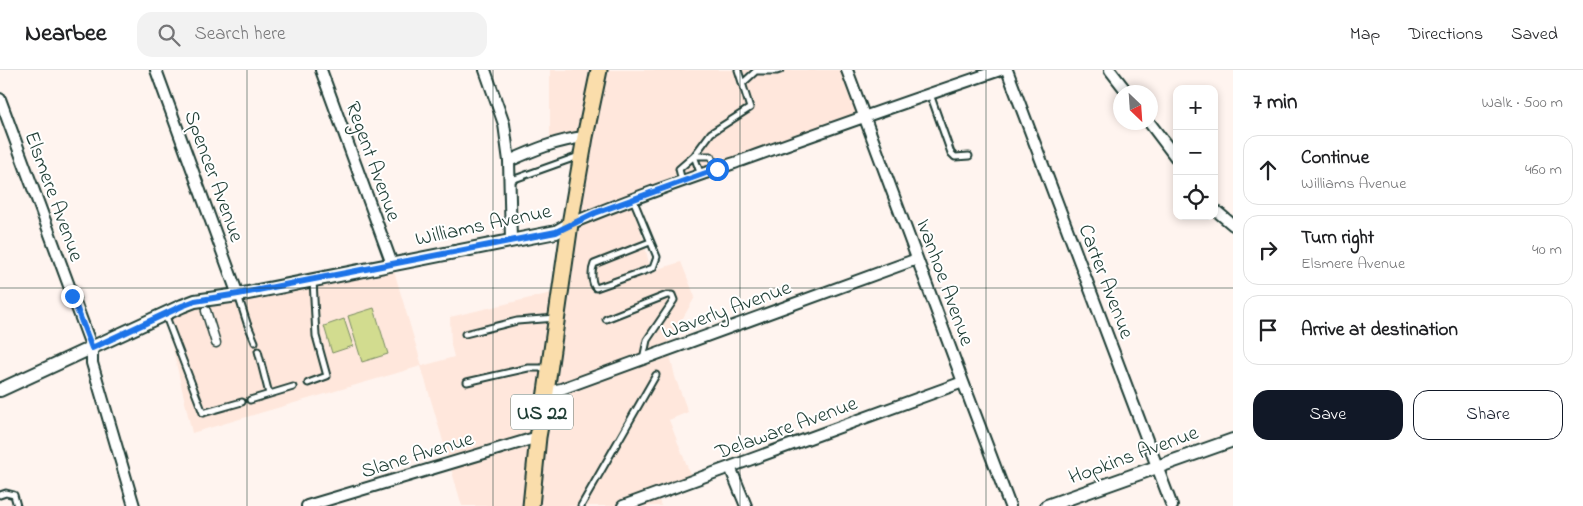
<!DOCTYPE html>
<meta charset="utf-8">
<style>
body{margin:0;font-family:"Indie Flower",sans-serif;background:#f2f2f2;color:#202124}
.controls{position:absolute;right:15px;top:15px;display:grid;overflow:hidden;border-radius:10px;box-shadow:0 2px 8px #0003}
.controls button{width:45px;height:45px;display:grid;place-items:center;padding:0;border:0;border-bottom:1px solid #e0e0e0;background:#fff;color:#202124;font:25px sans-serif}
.compass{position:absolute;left:1113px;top:15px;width:45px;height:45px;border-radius:50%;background:#fff;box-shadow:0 2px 8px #0003;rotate:155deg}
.stop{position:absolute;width:15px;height:15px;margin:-11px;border:4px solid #1a73e8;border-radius:50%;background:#fff}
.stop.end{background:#1a73e8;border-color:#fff;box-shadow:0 1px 5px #0008}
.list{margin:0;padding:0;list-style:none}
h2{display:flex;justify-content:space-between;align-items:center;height:65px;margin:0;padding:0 20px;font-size:21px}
h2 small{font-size:16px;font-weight:400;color:#757577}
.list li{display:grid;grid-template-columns:32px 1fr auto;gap:15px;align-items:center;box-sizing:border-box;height:70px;margin:0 10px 10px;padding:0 10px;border:1px solid #e0e0e0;border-radius:15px}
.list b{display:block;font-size:19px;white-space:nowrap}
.list p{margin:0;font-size:16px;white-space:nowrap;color:#757577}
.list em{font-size:16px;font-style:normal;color:#757577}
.actions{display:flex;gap:10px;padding:15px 20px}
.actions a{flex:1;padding:11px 0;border:1px solid #111827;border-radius:15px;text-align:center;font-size:18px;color:#111827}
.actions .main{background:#111827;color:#fff}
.icon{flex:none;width:28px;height:28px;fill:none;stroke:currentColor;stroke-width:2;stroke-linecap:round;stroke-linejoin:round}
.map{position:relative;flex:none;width:1233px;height:436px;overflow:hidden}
header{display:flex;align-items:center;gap:30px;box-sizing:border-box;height:70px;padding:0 25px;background:#fff;border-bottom:1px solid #e0e0e0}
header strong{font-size:24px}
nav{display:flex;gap:28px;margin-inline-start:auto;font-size:18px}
.search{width:350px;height:45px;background:#f2f2f2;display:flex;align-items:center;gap:12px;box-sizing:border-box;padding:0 18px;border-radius:15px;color:#757577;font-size:19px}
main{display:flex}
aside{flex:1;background:#fff}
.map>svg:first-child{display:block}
</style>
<header>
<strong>Nearbee</strong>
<div class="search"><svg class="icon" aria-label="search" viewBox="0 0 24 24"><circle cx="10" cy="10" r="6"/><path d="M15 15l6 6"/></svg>Search here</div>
<nav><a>Map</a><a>Directions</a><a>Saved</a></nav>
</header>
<main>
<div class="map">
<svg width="1233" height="436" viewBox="0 0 1233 436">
<rect width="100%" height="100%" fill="#fff4ef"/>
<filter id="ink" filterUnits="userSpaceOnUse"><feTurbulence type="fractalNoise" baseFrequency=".02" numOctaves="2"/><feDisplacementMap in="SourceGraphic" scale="10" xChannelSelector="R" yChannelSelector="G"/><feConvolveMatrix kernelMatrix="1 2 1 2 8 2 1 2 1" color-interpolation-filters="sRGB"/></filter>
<g filter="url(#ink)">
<path fill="#ffe7dc" d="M550 0H847L864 46 633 129 651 201 681 192 695 227 664 281 669 280 675 307 688 342 669 350 693 411 657 424 661 436H462L421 296 192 363 165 244 182 236 392 194 422 296 454 287 451 275 450 247 560 221 585 68 550 74Z"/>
<path fill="#d2dc8f" stroke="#788c62" d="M374 238 388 284 362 292 348 246Z
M344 249 353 276 332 283 324 256Z"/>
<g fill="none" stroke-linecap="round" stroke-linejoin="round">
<g stroke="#1f3d34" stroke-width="9">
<path id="service" d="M757 1H777L780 0
M743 13 757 0
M930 24 951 83 955 87 969 86
M701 105 694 86 711 63 750 38 738 0
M509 111 579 86
M682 111 679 99 694 86H711L717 99
M633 129 657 187 653 198 596 218C591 213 591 201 594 194L650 172
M238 225 247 253 255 272
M165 244 203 343 242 332
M606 249 667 225H672L674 230 647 270 643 289
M465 264 517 251 556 248
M258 281 269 324
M467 312 528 298H549
M308 313 327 306 316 266 313 210
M250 330 293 317
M0 425 6 423 14 425 17 436
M581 436 656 305"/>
</g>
<g stroke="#1f3d34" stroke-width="11">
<path id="pedestrian" d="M206 241 216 273"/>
</g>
<g stroke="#1f3d34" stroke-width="14">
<path id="minor" d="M156 0 238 225
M321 0 392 194
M485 0 504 54 509 91 511 170
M847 0 963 312 1010 436
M1007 0 1172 436
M1110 0 1127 22
M0 29 92 278V293L134 436
M1149 52 1177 89
M509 91C534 80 557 70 585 67
M1214 139 1233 155
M570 154C626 130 685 110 743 90 829 59 914 29 1000 0
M546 322 561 319 917 189
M730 397 746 436
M307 436 538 367
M623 436 963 312"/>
</g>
<g stroke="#1f3d34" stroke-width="16">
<path id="tertiary" d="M0 320 182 236 195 231 238 225 556 162 570 154
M1047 436 1233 370"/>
</g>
<g stroke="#1f3d34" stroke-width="19">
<path id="primary" d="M531 436 538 367 546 322 570 154 585 67 599 0"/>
</g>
<use href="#service" stroke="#fff" stroke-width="5"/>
<use href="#pedestrian" stroke="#fff" stroke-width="8"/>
<use href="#minor" stroke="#fff" stroke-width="10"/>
<use href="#tertiary" stroke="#fff" stroke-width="12"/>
<use href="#primary" stroke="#faddab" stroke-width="15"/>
</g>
</g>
<g fill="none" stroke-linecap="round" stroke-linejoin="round" filter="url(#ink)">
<path stroke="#1a73e8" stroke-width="6" d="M72 226 92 278 182 236 195 231 238 224 556 162 595 143 717 99"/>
</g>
<path fill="none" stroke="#1f3d34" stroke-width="1" stroke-opacity="0.55" d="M247 0V436M493 0V436M740 0V436M986 0V436M0 218H1233"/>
<g text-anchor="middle" stroke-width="4" stroke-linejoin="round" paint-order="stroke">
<rect fill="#fff" stroke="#627771" stroke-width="1" x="511" y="324.5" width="62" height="35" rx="4"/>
<g font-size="20" font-weight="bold" fill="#1f3d34">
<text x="542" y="349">US 22</text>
</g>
<g font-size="21" fill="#1f3d34" stroke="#fff">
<text transform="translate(374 91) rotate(70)" y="7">Regent Avenue</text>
<text transform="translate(215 106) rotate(70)" y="7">Spencer Avenue</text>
<text transform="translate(55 126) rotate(70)" y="7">Elsmere Avenue</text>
<text transform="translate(483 154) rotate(-12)" y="7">Williams Avenue</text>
<text transform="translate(1107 211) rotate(69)" y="7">Carter Avenue</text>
<text transform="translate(946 212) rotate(70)" y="7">Ivanhoe Avenue</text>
<text transform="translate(726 239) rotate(-20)" y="7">Waverly Avenue</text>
<text transform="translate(786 357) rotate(-20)" y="7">Delaware Avenue</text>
<text transform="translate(417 384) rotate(-17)" y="7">Slane Avenue</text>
<text transform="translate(1133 384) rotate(-20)" y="7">Hopkins Avenue</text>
</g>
</g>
</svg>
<div class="controls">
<button>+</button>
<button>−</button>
<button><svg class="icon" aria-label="locate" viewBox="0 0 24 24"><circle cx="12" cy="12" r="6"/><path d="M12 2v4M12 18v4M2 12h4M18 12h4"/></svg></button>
</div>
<svg class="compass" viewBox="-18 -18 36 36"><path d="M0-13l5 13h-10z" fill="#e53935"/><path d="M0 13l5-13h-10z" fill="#757577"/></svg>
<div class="stop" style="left:717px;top:99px"></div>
<div class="stop end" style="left:72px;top:226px"></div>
</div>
<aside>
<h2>7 min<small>Walk · 500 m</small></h2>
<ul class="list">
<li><svg class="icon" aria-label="ahead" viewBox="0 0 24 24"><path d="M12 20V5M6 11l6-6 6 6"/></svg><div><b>Continue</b><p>Williams Avenue</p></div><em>460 m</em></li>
<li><svg class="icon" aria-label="right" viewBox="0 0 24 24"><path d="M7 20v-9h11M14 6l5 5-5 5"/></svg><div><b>Turn right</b><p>Elsmere Avenue</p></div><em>40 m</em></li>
<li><svg class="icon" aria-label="arrive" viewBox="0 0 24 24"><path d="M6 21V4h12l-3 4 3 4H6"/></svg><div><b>Arrive at destination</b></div></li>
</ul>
<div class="actions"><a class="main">Save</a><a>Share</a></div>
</aside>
</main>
